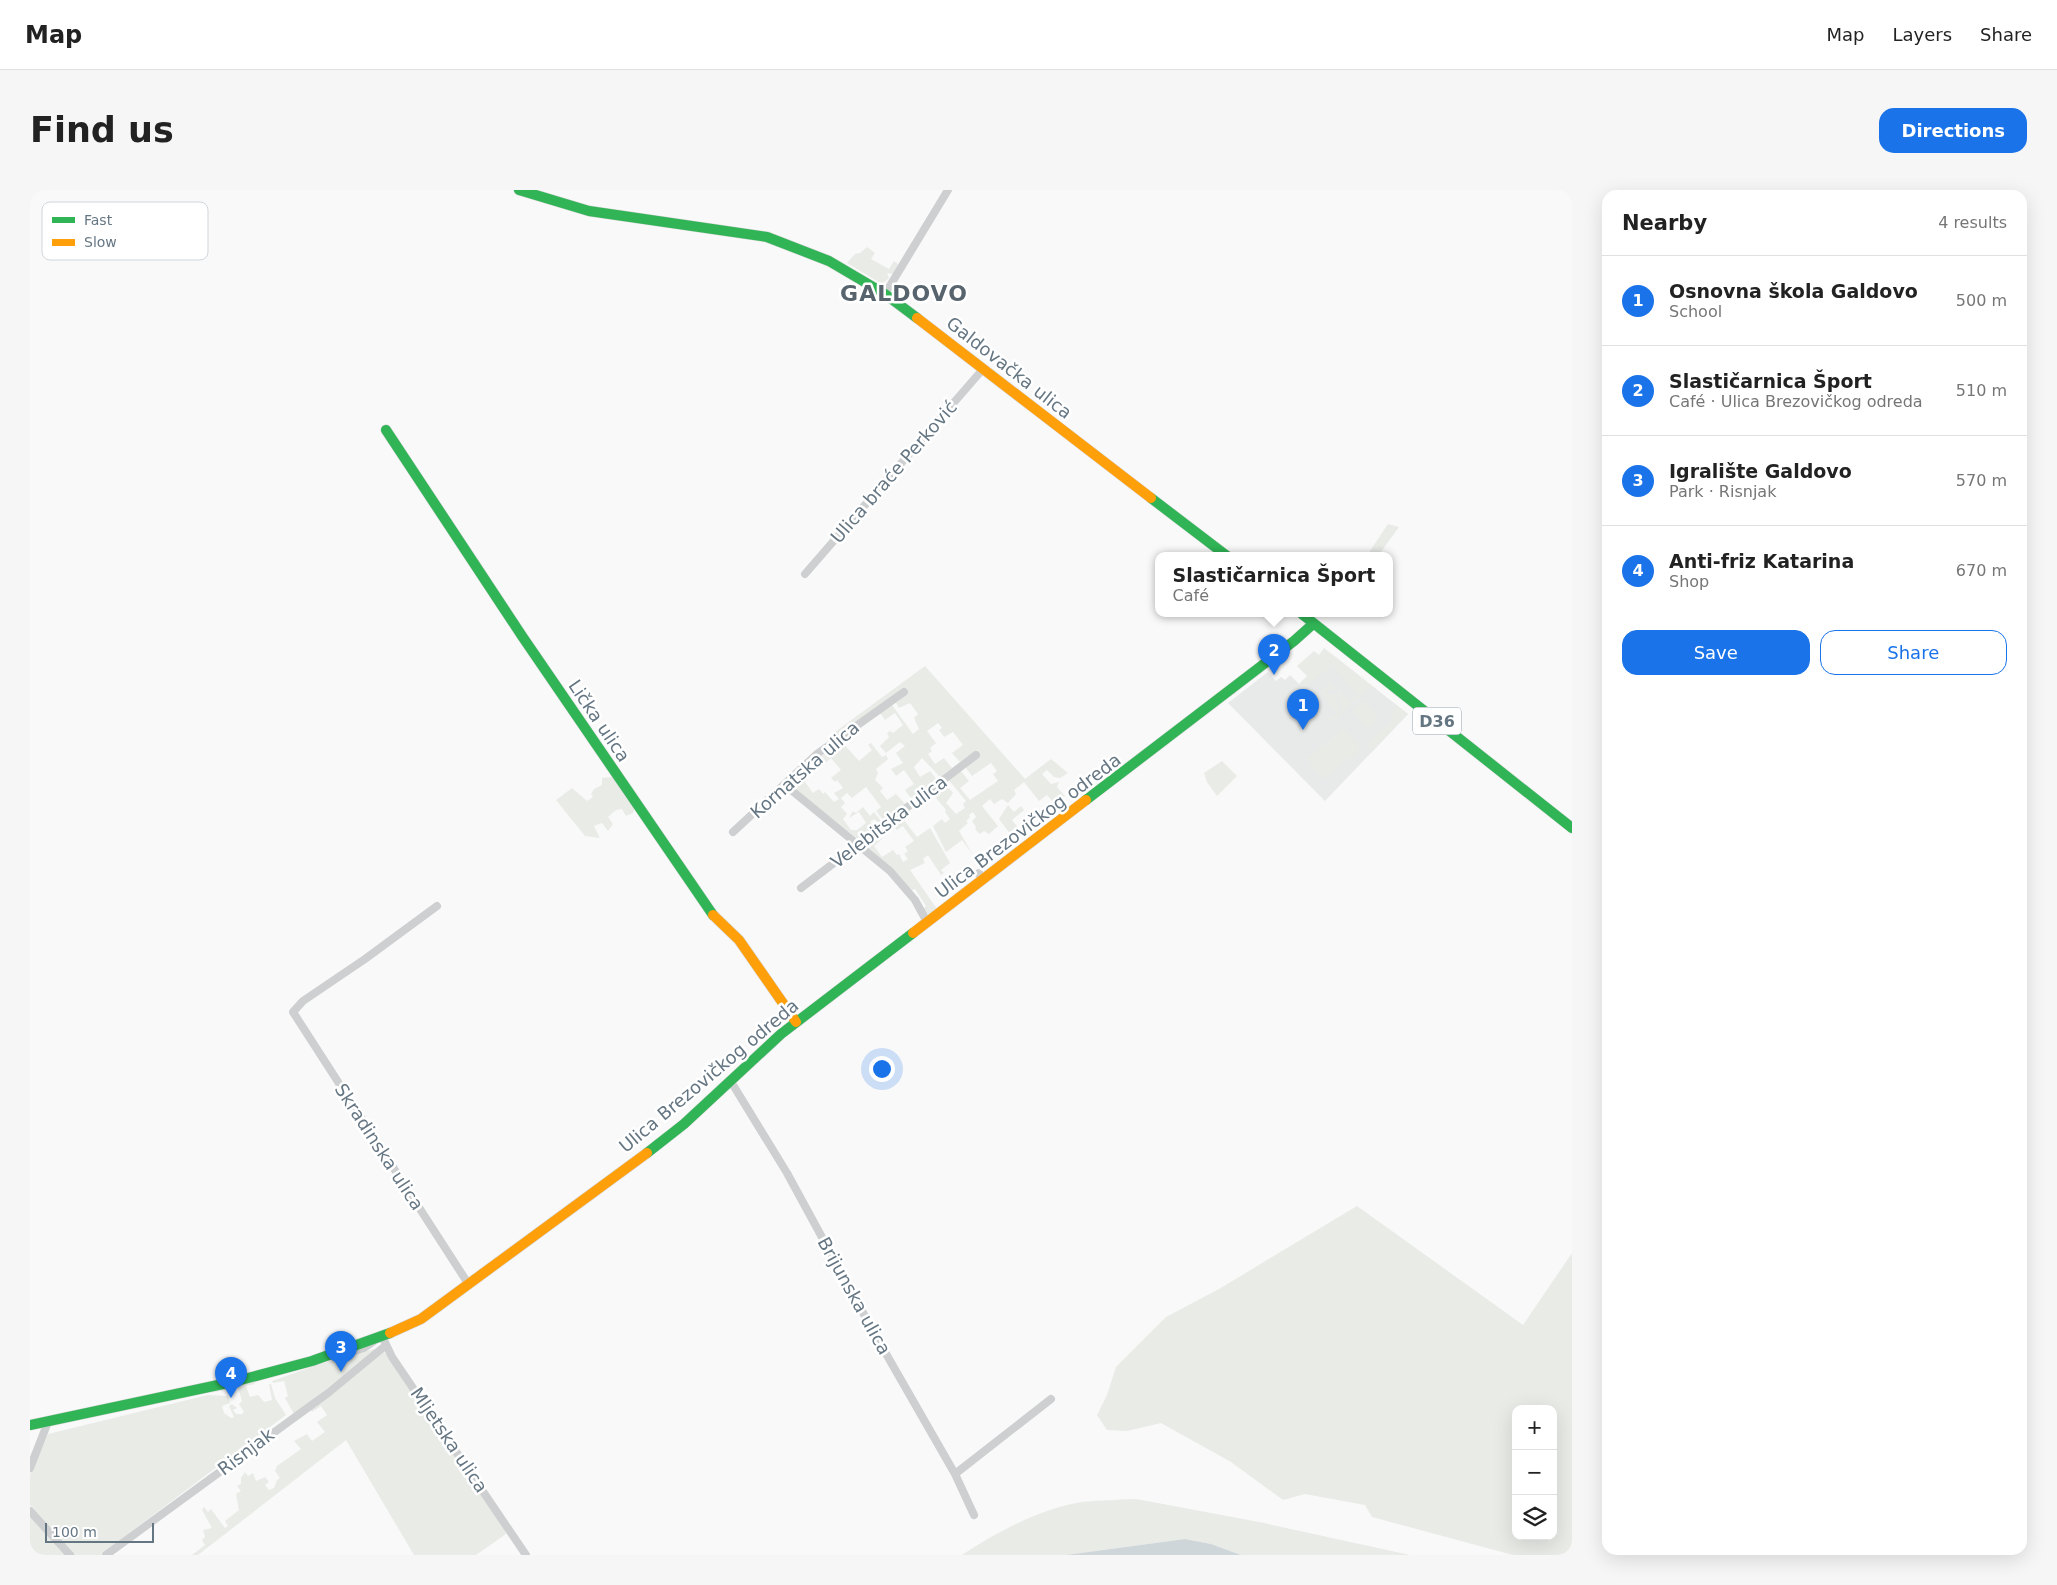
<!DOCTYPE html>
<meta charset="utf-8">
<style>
body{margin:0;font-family:"DejaVu Sans",sans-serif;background:#f6f6f6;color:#222}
.controls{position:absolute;right:15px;bottom:15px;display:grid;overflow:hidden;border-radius:10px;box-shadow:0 5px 20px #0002}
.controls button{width:45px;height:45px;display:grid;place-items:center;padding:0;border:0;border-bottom:1px solid #e0e0e0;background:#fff;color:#222;font:25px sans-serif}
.scale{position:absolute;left:15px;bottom:12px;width:109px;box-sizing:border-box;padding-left:5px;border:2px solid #657683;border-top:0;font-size:14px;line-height:18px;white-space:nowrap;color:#657683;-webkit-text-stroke:4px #fff;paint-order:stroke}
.you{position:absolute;left:851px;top:878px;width:18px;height:18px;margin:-12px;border:4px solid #fff;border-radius:50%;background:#1a73e8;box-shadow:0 0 0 8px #1a73e833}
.badge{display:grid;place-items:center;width:32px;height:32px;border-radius:50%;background:#1a73e8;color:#fff;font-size:16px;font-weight:700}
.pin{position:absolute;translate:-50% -41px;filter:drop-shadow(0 1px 2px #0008)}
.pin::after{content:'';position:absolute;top:26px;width:18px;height:15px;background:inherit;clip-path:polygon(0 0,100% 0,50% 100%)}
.popup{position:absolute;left:1125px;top:362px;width:238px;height:65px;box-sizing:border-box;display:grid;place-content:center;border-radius:10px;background:#fff;filter:drop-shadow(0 1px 4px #0005);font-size:16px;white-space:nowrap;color:#767676}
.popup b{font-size:19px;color:#222}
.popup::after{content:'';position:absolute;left:50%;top:100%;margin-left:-10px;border:10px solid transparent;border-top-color:#fff}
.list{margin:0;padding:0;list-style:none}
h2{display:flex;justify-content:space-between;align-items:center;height:65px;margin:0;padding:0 20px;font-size:21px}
h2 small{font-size:16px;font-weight:400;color:#767676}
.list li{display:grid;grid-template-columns:32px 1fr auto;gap:15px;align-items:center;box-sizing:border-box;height:90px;padding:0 20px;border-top:1px solid #e0e0e0}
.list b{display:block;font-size:19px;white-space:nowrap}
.list p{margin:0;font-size:16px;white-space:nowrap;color:#767676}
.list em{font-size:16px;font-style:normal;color:#767676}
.actions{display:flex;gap:10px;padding:15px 20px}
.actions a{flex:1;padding:11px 0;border:1px solid #1a73e8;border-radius:15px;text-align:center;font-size:18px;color:#1a73e8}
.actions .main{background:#1a73e8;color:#fff}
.icon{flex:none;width:28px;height:28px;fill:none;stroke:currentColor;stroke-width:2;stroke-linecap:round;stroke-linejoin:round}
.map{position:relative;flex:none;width:1542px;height:1365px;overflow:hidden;border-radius:15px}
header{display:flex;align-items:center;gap:30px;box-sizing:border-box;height:70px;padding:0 25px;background:#fff;border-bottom:1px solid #e0e0e0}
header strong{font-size:24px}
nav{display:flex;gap:28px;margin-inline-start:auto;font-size:18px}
.intro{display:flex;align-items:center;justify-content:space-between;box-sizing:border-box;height:120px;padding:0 30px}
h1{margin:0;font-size:35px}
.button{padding:12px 22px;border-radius:15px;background:#1a73e8;color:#fff;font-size:18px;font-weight:700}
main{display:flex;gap:30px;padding:0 30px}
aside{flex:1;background:#fff;border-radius:15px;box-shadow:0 5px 20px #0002}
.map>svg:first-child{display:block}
</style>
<header>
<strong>Map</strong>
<nav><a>Map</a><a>Layers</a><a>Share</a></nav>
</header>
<div class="intro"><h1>Find us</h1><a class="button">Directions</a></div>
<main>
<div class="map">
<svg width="1542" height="1365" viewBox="0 0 1542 1365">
<rect width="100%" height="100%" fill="#f9f9f9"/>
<path fill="#e8e9e9" d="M1303 465 1378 524 1295 611 1198 513 1238 482 1246 491 1251 487 1255 490 1260 485 1269 494Z"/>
<path fill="#e8ebe6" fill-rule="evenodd" d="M837 57 845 63 841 69 859 79 864 71 868 74 863 84 857 83 859 88 852 94 817 73 825 64 830 63Z
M1358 334 1369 337 1348 366H1340V361Z
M1294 458 1342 496 1312 521 1306 497 1319 512 1327 505 1303 475 1273 499 1269 494 1277 486 1267 476 1284 461 1289 465Z
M895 476 995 589 1021 569 1038 583 1030 588 1024 587 1017 580 1012 584 1021 594 1029 592 1027 597 1035 606 1022 611 1017 605 1009 611 994 592 984 600 986 604 978 613 972 609 964 614 960 609 952 616 968 636 959 644 954 641 950 644 945 639 946 637 942 631 946 627 943 622 939 625 940 627 936 631 938 633 929 641 943 665 932 650 916 662 903 636 912 629 915 633 920 629 915 622 916 620 902 603 914 592 923 603 916 613 926 624 935 618 933 614 936 611 918 589 930 580 939 591 930 598 940 610 968 591 963 584 967 581 961 573 942 586 935 577 950 566 947 560 930 572 922 563 933 555 923 542 914 547 909 540 912 538 908 533 897 541 906 553 900 558 902 561 898 564 905 574 914 568 922 578 910 587 892 568 884 577 890 587 900 581 907 590 882 610 875 600 884 594 874 580 866 586 861 579 873 573 866 563 875 556 870 552 856 563 850 556 859 547 857 543 860 541 863 543 873 535 865 523 855 530 850 523 862 515 883 544 889 539 884 528 888 524 880 513 869 518 866 513 875 506 872 502 808 546 805 542Z
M1302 492 1305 501 1300 499 1297 502 1299 505H1306L1310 524 1298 533 1297 530 1307 522 1290 501Z
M1334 510 1349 529 1337 538 1322 519Z
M1365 514 1378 524 1343 561 1335 554 1364 530 1360 524 1365 520Z
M1313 538 1331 559 1294 589 1277 569Z
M811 551 829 571 842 560 838 555 841 553 852 567 856 565 858 569 846 579 848 583 845 590 853 598 850 601 857 610 866 604 875 614 854 631 846 621 851 617 836 597 822 608 817 603 811 608 815 613 811 617 817 624 813 629 821 640H827L836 633 829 622 819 628 823 621 826 623 833 617 840 626 844 622 851 631 849 633 844 629 840 632 845 638 829 650 761 596 772 582 778 589 775 592 783 603 789 599 793 604 795 602 804 612 809 609 804 603 813 598 807 590 805 592 801 588 811 580 801 568 792 576 787 570Z
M1192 571 1207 586 1187 606 1177 592 1174 583Z
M583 587 597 609 605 616 603 623 596 626 592 619 586 620 578 627 583 634 578 641 572 633 564 636 570 648 555 646 526 610 542 598 557 611 563 607 561 604 564 599 572 595V588Z
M978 615 984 622 991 616 994 620 982 630 992 643 984 649 969 629Z
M870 625 887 647 900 638 920 673 911 680 914 683 911 685 898 665 893 669 895 673 880 680 907 719 900 725 896 724 893 719 896 716 885 699 879 701 835 656 836 653 847 643 852 649 844 656 852 667 863 660 867 665 869 664 873 672 878 669 874 664 878 661 875 657 884 651 873 636 867 640 860 633Z
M1327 1016 1493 1135 1542 1063V1365H1483L1342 1327 1335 1315 1275 1304 1253 1310 1201 1272 1131 1233 1097 1241 1077 1240 1067 1225 1077 1205 1086 1177 1136 1127 1189 1099ZM1486 1219H1523V1346H1486Z
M348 1158 264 1224 255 1208 258 1206 254 1191 243 1193 242 1191 290 1174Z
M353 1162 356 1163 473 1336 476 1344 446 1365H384L316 1250 168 1365H162L175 1355 172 1350 175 1347 173 1340 182 1338 172 1320 174 1317 178 1322 181 1319 195 1338 198 1336 195 1331 209 1320 206 1304 211 1301 207 1296 211 1294V1288L215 1282 218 1286 223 1283 226 1291 235 1287 239 1292 235 1295 239 1300 244 1298 247 1290 250 1288 245 1281 247 1276 271 1259 264 1251 277 1244 282 1251 295 1242 287 1232 297 1225 291 1216 282 1222 279 1218Z
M224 1192 225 1194 216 1196 220 1207 228 1205 234 1212 242 1210 239 1194H241L245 1208 256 1225 70 1365H44L0 1315V1285L18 1244 178 1205 198 1206 200 1213 192 1216 194 1223 201 1228 204 1227 199 1216 202 1214 207 1218 203 1220 206 1224H212L214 1222 209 1214 212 1211 208 1198 178 1203Z
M1106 1309 1229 1332 1380 1365H1211L1181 1354 1155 1349 1036 1365H932C967 1342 1009 1319 1052 1312 1070 1310 1089 1310 1106 1309Z
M0 1325 38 1365H0Z"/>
<path fill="#ced6d9" d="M1155 1349 1181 1354 1211 1365H1036Z"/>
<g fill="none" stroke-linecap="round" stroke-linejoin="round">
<g stroke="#d5d6d7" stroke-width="11">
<path id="fast" d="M489 0 559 21 737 47 799 71 855 104 887 128
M356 240 492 446 683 725
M1121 308 1197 366
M1272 424 1542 638
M1056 610 1264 451 1283 434
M617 963 654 934 751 844 883 743
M0 1235 207 1191 282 1171 360 1143"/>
</g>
<g stroke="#d5d6d7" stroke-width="11">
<path id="slow" d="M887 128 1121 308
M683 725 709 750 766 832
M883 743 1056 610
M360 1143 391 1129 617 963"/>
</g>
<path stroke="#cecfd0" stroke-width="8" d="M855 104 918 0
M775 384 953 179
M755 595 860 681 885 710 897 732
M703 642 787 564 874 502
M949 683V684
M771 698 946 565
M407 716 335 769 273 811 263 822 439 1095
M700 890 757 983 843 1141 925 1284 944 1325
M352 1146 362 1167 496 1365
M318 1163 334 1158 344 1151
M0 1278 18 1232
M925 1284 1021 1209
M0 1321 40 1365
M76 1365 298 1203 355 1156"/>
<use href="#fast" stroke="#30b455" stroke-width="10"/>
<use href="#slow" stroke="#ff9f0a" stroke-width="10"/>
</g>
<g text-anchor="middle" stroke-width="5" stroke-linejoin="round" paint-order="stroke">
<rect fill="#fff" stroke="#939fa8" stroke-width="1" x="1383" y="517.5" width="48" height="27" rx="4"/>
<g font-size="16" font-weight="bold" fill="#657683">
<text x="1407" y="537">D36</text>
</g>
<g font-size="18" fill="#657683" stroke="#fff">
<text transform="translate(979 178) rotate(38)" y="6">Galdovačka ulica</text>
<text transform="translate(864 282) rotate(-49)" y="6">Ulica braće Perković</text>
<text transform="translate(569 531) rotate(56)" y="6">Lička ulica</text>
<text transform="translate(775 580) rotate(-41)" y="6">Kornatska ulica</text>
<text transform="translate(859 632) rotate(-37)" y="6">Velebitska ulica</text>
<text transform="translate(998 636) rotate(-37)" y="6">Ulica Brezovičkog odreda</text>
<text transform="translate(679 886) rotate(-40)" y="6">Ulica Brezovičkog odreda</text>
<text transform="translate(349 957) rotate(57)" y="6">Skradinska ulica</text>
<text transform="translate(824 1106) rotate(61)" y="6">Brijunska ulica</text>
<text transform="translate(419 1250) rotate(56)" y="6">Mljetska ulica</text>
<text transform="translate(216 1262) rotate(-37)" y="6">Risnjak</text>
</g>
<g font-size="22" font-weight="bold" letter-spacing="1" fill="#57646e" stroke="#fff">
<text x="874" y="111">GALDOVO</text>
</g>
</g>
<rect x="12" y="12" width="166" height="58" rx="8" fill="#fff" stroke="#d1d6da" stroke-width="1"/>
<rect x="22" y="27" width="23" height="6" fill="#30b455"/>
<rect x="22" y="49" width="23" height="7" fill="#ff9f0a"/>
<g font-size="14" fill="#657683">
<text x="54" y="35">Fast</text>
<text x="54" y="57">Slow</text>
</g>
</svg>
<div class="controls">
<button>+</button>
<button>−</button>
<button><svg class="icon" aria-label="layers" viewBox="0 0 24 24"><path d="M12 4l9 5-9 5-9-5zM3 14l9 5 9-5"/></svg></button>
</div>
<div class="scale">100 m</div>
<div class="you"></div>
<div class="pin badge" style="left:1273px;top:540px">1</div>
<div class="pin badge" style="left:1244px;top:485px">2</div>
<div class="popup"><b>Slastičarnica Šport</b>Café</div>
<div class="pin badge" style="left:311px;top:1182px">3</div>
<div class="pin badge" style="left:201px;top:1208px">4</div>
</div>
<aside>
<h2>Nearby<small>4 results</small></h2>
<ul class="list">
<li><span class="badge">1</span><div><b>Osnovna škola Galdovo</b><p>School</p></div><em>500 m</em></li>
<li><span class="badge">2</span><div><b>Slastičarnica Šport</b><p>Café · Ulica Brezovičkog odreda</p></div><em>510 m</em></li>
<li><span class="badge">3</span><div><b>Igralište Galdovo</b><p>Park · Risnjak</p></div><em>570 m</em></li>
<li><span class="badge">4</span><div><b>Anti-friz Katarina</b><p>Shop</p></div><em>670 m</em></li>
</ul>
<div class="actions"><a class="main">Save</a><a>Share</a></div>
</aside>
</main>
